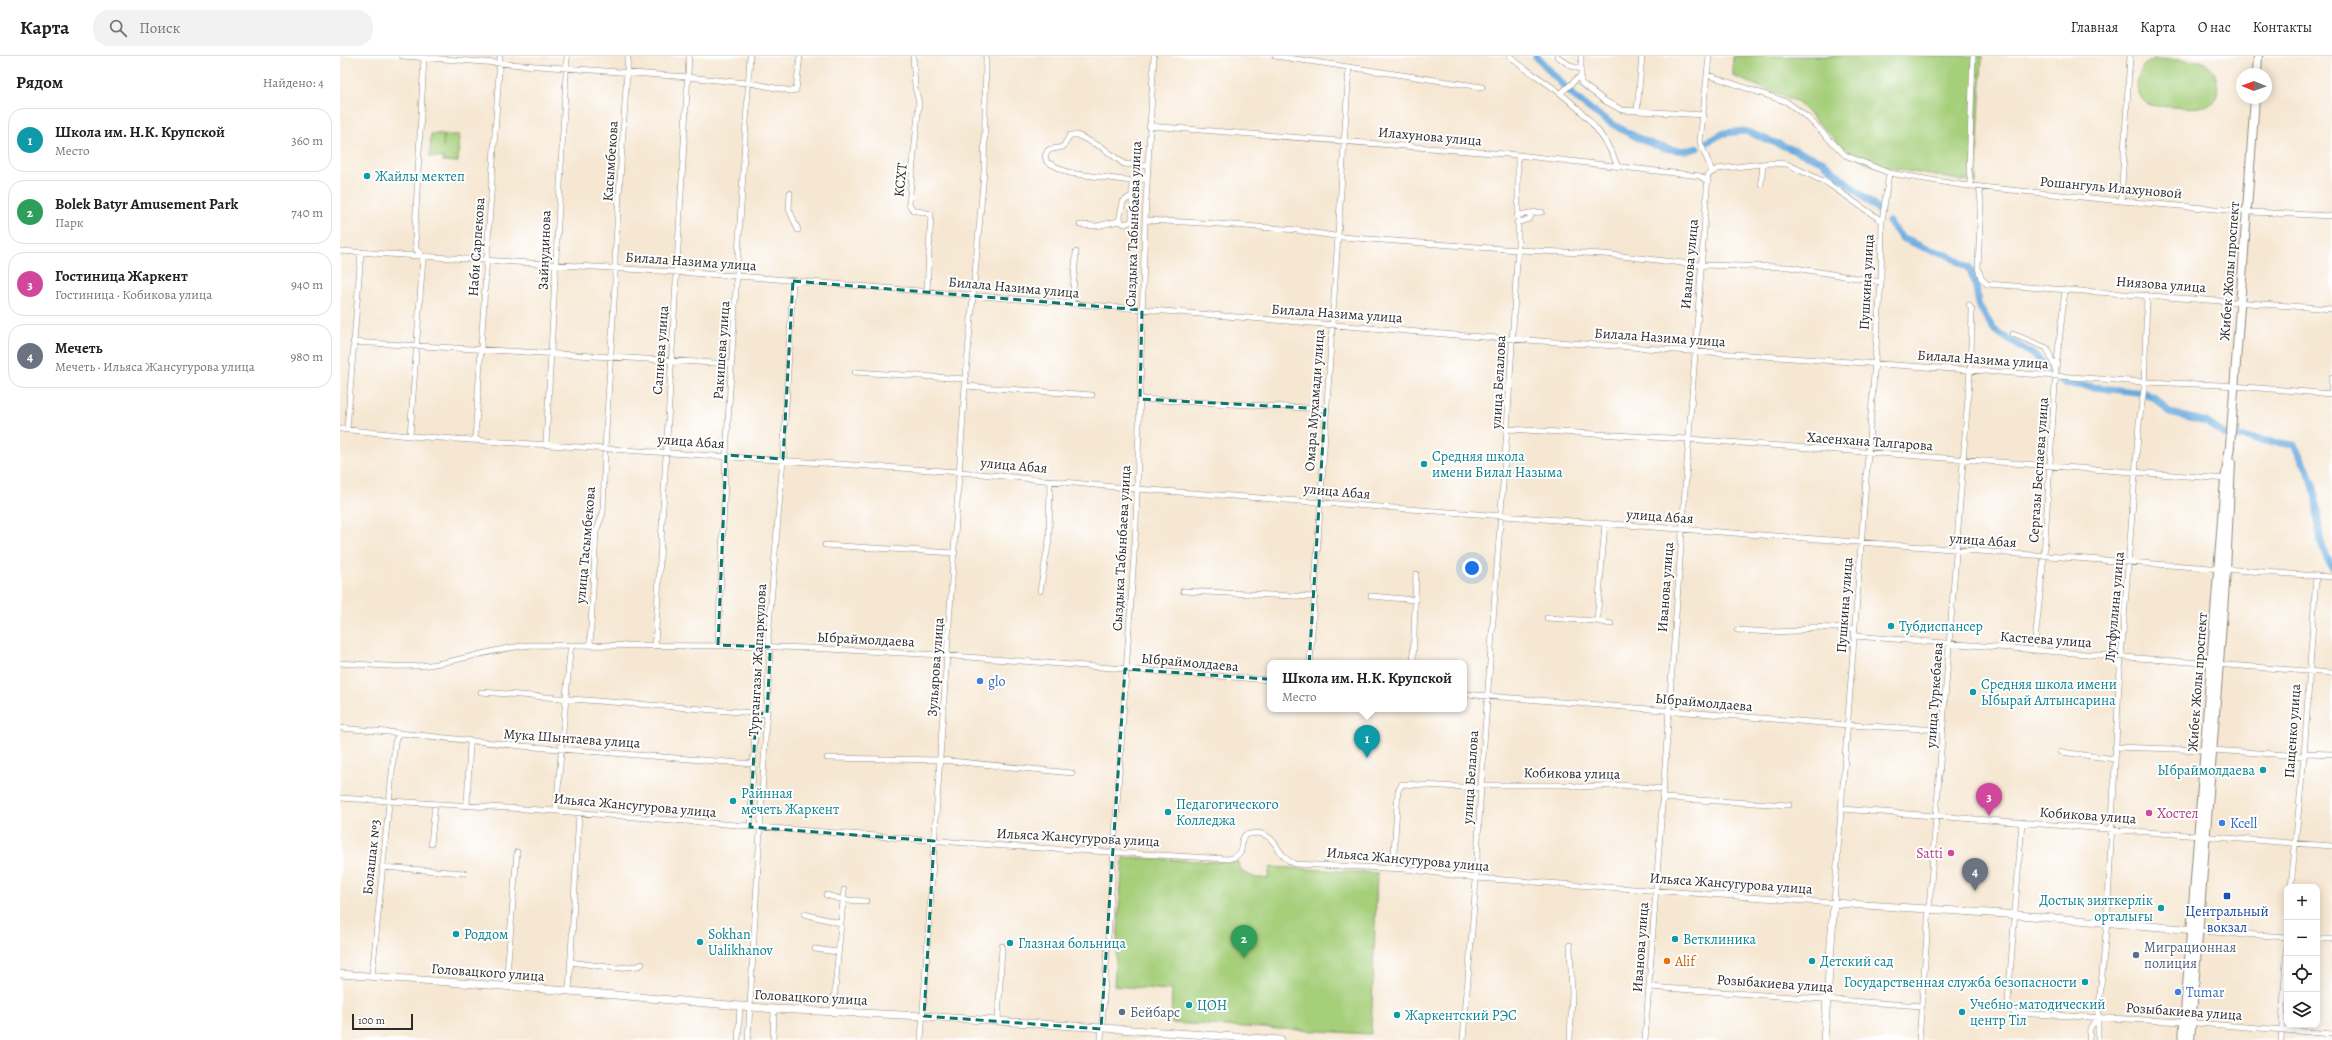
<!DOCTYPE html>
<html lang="ru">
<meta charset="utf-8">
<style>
body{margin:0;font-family:Alegreya,serif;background:#f2f2f2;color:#222}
.controls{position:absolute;right:12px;bottom:12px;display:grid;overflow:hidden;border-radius:8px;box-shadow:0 2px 10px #0003}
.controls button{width:36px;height:36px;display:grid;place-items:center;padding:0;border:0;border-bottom:1px solid #e0e0e0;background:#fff;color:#222;font:20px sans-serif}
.compass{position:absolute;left:1896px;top:12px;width:36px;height:36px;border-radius:50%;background:#fff;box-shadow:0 2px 10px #0003;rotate:271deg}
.scale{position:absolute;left:12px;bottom:10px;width:61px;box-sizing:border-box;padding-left:4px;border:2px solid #2b2b2b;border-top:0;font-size:11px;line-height:14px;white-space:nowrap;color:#2b2b2b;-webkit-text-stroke:3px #fff;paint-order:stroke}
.you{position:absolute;left:1132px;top:512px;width:14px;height:14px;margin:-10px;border:3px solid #fff;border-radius:50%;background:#1a73e8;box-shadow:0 0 0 6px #1a73e833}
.badge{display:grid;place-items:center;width:26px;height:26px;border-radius:50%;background:#b45309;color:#fff;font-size:13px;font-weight:700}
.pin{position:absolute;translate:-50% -33px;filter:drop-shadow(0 1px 2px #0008)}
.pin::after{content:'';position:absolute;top:21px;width:14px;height:12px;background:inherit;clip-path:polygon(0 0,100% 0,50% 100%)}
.popup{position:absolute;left:927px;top:604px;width:200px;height:52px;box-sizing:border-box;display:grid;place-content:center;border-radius:8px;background:#fff;filter:drop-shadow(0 1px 3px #0005);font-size:13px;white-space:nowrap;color:#767676}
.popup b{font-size:15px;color:#222}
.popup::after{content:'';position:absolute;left:50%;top:100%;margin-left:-8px;border:8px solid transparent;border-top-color:#fff}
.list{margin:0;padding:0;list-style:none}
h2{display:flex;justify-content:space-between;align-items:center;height:52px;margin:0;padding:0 16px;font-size:17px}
h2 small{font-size:13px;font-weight:400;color:#767676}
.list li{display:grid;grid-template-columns:26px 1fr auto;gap:12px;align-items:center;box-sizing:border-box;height:64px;margin:0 8px 8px;padding:0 8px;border:1px solid #e0e0e0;border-radius:16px}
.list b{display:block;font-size:15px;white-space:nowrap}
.list p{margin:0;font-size:13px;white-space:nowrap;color:#767676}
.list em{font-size:13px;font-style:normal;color:#767676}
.icon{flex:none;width:22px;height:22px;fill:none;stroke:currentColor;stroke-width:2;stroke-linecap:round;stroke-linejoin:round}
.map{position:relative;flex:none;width:1992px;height:984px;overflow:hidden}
header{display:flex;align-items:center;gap:24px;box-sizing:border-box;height:56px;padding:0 20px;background:#fff;border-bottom:1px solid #e0e0e0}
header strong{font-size:19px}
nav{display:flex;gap:22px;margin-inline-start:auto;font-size:14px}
.search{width:280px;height:36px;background:#f2f2f2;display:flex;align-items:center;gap:10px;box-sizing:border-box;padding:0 14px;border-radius:16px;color:#767676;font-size:15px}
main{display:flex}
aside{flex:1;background:#fff}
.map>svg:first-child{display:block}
</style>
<header>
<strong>Карта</strong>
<div class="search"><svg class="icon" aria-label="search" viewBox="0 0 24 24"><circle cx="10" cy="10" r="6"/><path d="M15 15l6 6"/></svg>Поиск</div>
<nav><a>Главная</a><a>Карта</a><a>О нас</a><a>Контакты</a></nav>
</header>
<main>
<aside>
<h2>Рядом<small>Найдено: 4</small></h2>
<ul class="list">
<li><span class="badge" style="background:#0f9aa8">1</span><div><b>Школа им. Н.К. Крупской</b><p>Место</p></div><em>360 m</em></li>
<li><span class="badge" style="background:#2e9e5b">2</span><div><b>Bolek Batyr Amusement Park</b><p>Парк</p></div><em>740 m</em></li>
<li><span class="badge" style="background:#d1479c">3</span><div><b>Гостиница Жаркент</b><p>Гостиница · Кобикова улица</p></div><em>940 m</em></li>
<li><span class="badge" style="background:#6b7280">4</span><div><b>Мечеть</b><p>Мечеть · Ильяса Жансугурова улица</p></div><em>980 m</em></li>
</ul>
</aside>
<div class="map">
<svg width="1992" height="984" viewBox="0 0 1992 984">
<rect width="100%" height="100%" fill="#fff"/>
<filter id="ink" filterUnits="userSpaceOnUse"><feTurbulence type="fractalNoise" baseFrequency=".025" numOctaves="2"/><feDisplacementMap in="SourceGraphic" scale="8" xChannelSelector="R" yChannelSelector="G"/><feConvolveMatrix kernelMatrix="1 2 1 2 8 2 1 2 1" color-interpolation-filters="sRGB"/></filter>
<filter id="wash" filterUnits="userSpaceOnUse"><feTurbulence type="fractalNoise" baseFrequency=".012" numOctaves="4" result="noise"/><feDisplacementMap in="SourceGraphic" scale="16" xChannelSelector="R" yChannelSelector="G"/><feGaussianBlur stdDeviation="0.9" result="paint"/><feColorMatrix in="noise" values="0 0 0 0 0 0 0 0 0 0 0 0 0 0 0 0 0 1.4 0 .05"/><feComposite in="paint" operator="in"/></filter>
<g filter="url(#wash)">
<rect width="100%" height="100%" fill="#f6e7d2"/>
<path fill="#a6cf7a" stroke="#687d52" d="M1393 0H1642L1636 127 1528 108 1501 89 1456 45 1393 20Z
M1814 3 1861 5C1869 8 1874 13 1876 22 1885 55 1857 52 1835 51 1825 50 1813 52 1805 46 1799 41 1798 33 1796 26L1803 10Z
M91 78H104L103 92 104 79H119L118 106 103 105V101H90Z
M783 801 898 807 902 816 916 822H928L930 812 933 811 1037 817 1031 978 831 967 832 934 774 930Z"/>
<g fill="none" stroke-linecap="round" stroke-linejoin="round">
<path stroke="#6aabde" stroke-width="7" d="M1196 0 1224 30
M1229 35C1252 59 1323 105 1357 92
M1367 86 1384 77 1405 75 1482 105 1540 155
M1549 166 1562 182 1585 192 1606 198 1629 212 1636 228 1638 248 1654 274 1695 300 1713 316
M1721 324 1727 328 1804 337 1815 342 1830 357 1866 366 1885 379 1954 389C1962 403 1972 420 1975 437 1980 464 1975 485 1992 511"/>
</g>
</g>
<g filter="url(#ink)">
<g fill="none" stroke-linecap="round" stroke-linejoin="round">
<g stroke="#90897e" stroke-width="6">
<path id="minor" d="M62 0 347 21 416 28 451 35 456 34 460 0
M573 0 575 31 579 47 569 148 573 154 591 158 587 235
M935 0 1142 31
M1170 0C1179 10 1191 16 1202 24 1235 46 1264 73 1278 111
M1217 0 1231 10 1240 13
M1241 0V27L1265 45 1282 54 1364 59
M1369 0 1360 86 1372 115
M1368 19 1447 46 1468 62 1505 99 1549 117 1621 129 1781 145 1911 156 1992 160
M1221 37 1239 21
M1297 55 1302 0
M809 70 1178 99 1360 120 1367 125
M794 128V124L807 123
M1421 128 1423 108
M1631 130 1629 114 1633 0
M1639 130 1641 146 1638 211 1641 222 1647 228 1992 253
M450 137 449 153 458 174
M1781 145 1790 0
M1177 160 1189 157 1202 156
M780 161 781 166 785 168 792 165V125L729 117 707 106 705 100 708 94 723 91 730 79H737L763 92 784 108 807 110
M805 164 880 168 956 174 1001 181 1178 194 1264 198 1360 209 1449 211 1541 226
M1177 167 1189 163 1193 157
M740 169 757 170 779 165 783 146 791 140
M0 195 398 220 1128 280 1804 326 1881 329 1992 338
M732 248 736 196
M1673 278 1707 292 1716 315
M13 286 392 308
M515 316 626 323
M625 330 752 339
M1991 338 1992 321
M800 343 985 353
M0 373 70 380 620 416 797 433 1992 521
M7 373 21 197
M1167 373 1348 383 1887 423
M70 380 83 201 76 193 75 174 84 1
M135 384 160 0
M206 388 227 0
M485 489 615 497
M700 535 709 484 710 424
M843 535 975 541
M1031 540 1076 544
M1207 562 1257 565 1265 468
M1257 565 1271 568
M1397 574 1430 576 1456 575 1473 571 1515 573
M1514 580 1992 617
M250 589 256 476 263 457 265 392 275 229V201L288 0
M378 589 386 399 410 0
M315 590C325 393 339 197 349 0
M1694 595 1704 500 1716 313 1725 234
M0 607C29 609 60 612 89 609 124 604 156 592 191 589L410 590 469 592 601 599 930 624
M970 607 1009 12
M1073 607 1076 518
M141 636 427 658
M1124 638 1508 669 1603 674
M0 672 59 677
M1775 691 1864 694
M1872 694 1964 700 1966 697 1992 698
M1721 696 1775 703
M487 702 601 704 732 717
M1141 729H1229L1239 731 1281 729 1323 733
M0 742 216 755 665 790 888 803 895 801 901 796 902 784 905 779C939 770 933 800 955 808L1065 813 1136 822 1494 847 1541 226 1542 165 1549 117
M1322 742 1449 749
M127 750 130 685
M1502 753 1992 790
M216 755 230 596 232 589
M1682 766 1668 945 1671 953 1675 957 1844 966 1992 978
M410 771 416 657
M91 788 95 748
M42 811 124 817
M1053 812 1058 735 1062 728 1141 732
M1951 831 1964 700 1976 521
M486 839 504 844 526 845
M464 858 500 867
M1858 875 1947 881
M1977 883H1992
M1230 889 1232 937 1230 984
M475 893 497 896
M230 906 276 912 298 910 302 908
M32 920 55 686 59 677 181 690 414 708
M166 930 177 796
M1309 931 1582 950
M229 935 239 757
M493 956 504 834
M658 965 662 890
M398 984 400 950
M408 984 430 599 428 581 443 403 453 225
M433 984 434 953
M581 984 625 330 644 116 646 0
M761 984 796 470 805 164 814 0
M1123 984 1135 838 1141 729 1167 373 1178 188V99
M1305 984 1368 119 1377 113 1431 107 1447 108 1487 127 1542 165
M1579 984 1631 301 1632 254 1629 249
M1749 984 1750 972 1758 961
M1758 984V961L1767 866 1779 628 1799 367 1804 333 1807 239
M1941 984 1947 888"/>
</g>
<g stroke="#90897e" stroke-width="8">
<path id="major" d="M0 918 229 935 434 953 584 960 941 984
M1484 984 1494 847 1665 858 1856 874"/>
</g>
<g stroke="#90897e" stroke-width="10">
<path id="highway" d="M1917 18 1918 0
M1843 984 1885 423 1890 390 1915 42
M1850 984 1886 515 1891 406"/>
</g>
<use href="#minor" stroke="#fff" stroke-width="5"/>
<use href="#major" stroke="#fff" stroke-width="7"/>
<use href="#highway" stroke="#fff" stroke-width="8"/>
</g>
</g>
<path fill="none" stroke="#0f766e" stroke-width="3" stroke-dasharray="8 5" stroke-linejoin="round" d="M453 225 802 254 800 343 985 353 968 626 785 613 761 973 584 960 594 785 410 771 416 657 427 658 430 599 429 591 378 589 386 399 443 403Z"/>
<g fill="#0f9aa8" stroke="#fff" stroke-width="1.5">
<circle cx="27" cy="120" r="4"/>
<circle cx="1084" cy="408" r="4"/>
<circle cx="1551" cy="570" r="4"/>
<circle cx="1633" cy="636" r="4"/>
<circle cx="1923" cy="714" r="4"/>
<circle cx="393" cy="745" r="4"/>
<circle cx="828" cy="756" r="4"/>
<circle cx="1821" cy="852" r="4"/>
<circle cx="116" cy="878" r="4"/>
<circle cx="1335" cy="883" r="4"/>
<circle cx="360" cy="886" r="4"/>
<circle cx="670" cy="887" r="4"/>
<circle cx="1472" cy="905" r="4"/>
<circle cx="1745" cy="926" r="4"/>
<circle cx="849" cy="949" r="4"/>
<circle cx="1622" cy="956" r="4"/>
<circle cx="1057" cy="959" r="4"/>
</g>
<g fill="#3f7fe0" stroke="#fff" stroke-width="1.5">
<circle cx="640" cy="625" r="4"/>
<circle cx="1882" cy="767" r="4"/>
<circle cx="1838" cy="936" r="4"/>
</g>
<g fill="#d1479c" stroke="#fff" stroke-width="1.5">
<circle cx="1809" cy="757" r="4"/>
<circle cx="1611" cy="797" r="4"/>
</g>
<rect fill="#1a4fb4" stroke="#fff" stroke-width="1.5" x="1883" y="836" width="8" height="8" rx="2"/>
<g fill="#5c6f8a" stroke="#fff" stroke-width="1.5">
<circle cx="1796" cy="899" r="4"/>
<circle cx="782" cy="956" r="4"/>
</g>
<circle fill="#e8710a" stroke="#fff" stroke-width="1.5" cx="1327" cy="905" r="4"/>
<g text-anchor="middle" stroke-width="4" stroke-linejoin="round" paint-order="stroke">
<g font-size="14" fill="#2b2b2b" stroke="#fff">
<text transform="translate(1090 80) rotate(5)" y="5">Илахунова улица</text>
<text transform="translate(270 105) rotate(-86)" y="5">Касымбекова</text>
<text transform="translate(560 124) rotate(-84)" y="5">КСХТ</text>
<text transform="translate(1771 131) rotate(5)" y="5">Рошангуль Илахуновой</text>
<text transform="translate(793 168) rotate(-88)" y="5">Сыздыка Табынбаева улица</text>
<text transform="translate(136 191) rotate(-86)" y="5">Наби Сарпекова</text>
<text transform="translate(204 194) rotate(-88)" y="5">Зайнудинова</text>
<text transform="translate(351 205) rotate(4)" y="5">Билала Назима улица</text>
<text transform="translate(1349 208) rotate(-85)" y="5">Иванова улица</text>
<text transform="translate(1889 215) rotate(-86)" y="5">Жибек Жолы проспект</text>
<text transform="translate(1526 226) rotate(-87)" y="5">Пушкина улица</text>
<text transform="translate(1821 228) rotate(4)" y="5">Ниязова улица</text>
<text transform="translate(674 231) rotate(5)" y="5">Билала Назима улица</text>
<text transform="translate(997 257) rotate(4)" y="5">Билала Назима улица</text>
<text transform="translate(1320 281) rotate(4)" y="5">Билала Назима улица</text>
<text transform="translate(320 294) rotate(-86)" y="5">Сапиева улица</text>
<text transform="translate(381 294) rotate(-86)" y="5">Ракишева улица</text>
<text transform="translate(1643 303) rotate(4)" y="5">Билала Назима улица</text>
<text transform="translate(1158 326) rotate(-87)" y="5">улица Белалова</text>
<text transform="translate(974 344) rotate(-86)" y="5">Омара Мухамади улица</text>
<text transform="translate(351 385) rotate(4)" y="5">улица Абая</text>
<text transform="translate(1530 385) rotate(4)" y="5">Хасенхана Талгарова</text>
<text transform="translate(674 409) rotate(5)" y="5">улица Абая</text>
<text transform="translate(1698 414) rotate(-86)" y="5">Сергазы Беспаева улица</text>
<text transform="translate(997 435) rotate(5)" y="5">улица Абая</text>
<text transform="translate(1320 460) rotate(4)" y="5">улица Абая</text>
<text transform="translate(1643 484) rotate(4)" y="5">улица Абая</text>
<text transform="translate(245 489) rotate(-85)" y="5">улица Тасымбекова</text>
<text transform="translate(781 492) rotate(-87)" y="5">Сыздыка Табынбаева улица</text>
<text transform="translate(1325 531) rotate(-86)" y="5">Иванова улица</text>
<text transform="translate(1504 549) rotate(-86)" y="5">Пушкина улица</text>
<text transform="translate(1774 551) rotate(-85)" y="5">Лутфуллина улица</text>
<text transform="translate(526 583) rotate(3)" y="5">Ыбраймолдаева</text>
<text transform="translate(1706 583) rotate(4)" y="5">Кастеева улица</text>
<text transform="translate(417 604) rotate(-87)" y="5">Тургангазы Жапаркулова</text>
<text transform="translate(850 606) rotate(5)" y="5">Ыбраймолдаева</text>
<text transform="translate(595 611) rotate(-86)" y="5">Зульярова улица</text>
<text transform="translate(1857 626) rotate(-86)" y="5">Жибек Жолы проспект</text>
<text transform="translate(1594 639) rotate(-86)" y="5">улица Туркебаева</text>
<text transform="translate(1364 646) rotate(5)" y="5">Ыбраймолдаева</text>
<text transform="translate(1952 675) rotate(-86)" y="5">Пащенко улица</text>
<text transform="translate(232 682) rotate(4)" y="5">Мука Шынтаева улица</text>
<text transform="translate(1232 717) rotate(1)" y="5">Кобикова улица</text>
<text transform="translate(1130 721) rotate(-86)" y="5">улица Белалова</text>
<text transform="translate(295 749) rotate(5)" y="5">Ильяса Жансугурова улица</text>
<text transform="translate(1748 759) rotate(4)" y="5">Кобикова улица</text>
<text transform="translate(738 781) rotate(3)" y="5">Ильяса Жансугурова улица</text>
<text transform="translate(31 801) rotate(-84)" y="5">Болашак №3</text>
<text transform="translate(1068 803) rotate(5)" y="5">Ильяса Жансугурова улица</text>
<text transform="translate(1391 827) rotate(4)" y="5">Ильяса Жансугурова улица</text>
<text transform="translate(1300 891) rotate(-86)" y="5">Иванова улица</text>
<text transform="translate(148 916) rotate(4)" y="5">Головацкого улица</text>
<text transform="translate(1435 927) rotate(4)" y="5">Розыбакиева улица</text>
<text transform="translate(471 941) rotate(3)" y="5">Головацкого улица</text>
<text transform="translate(1844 955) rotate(4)" y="5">Розыбакиева улица</text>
</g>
<g font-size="14" fill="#0d838f" stroke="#fff" text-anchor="start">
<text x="35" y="125">Жайлы мектеп</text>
<text x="1092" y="405">Средняя школа<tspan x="1092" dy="16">имени Билал Назыма</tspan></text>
<text x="1559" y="575">Тубдиспансер</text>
<text x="1641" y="633">Средняя школа имени<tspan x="1641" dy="16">Ыбырай Алтынсарина</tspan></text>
<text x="1915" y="719" text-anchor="end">Ыбраймолдаева</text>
<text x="401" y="742">Райнная<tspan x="401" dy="16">мечеть Жаркент</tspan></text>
<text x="836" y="753">Педагогического<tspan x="836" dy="16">Колледжа</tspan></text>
<text x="1813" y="849" text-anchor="end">Достық зияткерлік<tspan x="1813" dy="16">орталығы</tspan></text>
<text x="124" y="883">Роддом</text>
<text x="368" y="883">Sokhan<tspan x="368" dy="16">Ualikhanov</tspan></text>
<text x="1343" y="888">Ветклиника</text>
<text x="678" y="892">Глазная больница</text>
<text x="1480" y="910">Детский сад</text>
<text x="1737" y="931" text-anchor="end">Государственная служба безопасности</text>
<text x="1630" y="953">Учебно-матодический<tspan x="1630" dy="16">центр Тіл</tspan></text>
<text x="857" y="954">ЦОН</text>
<text x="1065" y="964">Жаркентский РЭС</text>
</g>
<g font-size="14" fill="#366cbe" stroke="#fff" text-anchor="start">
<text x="648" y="630">glo</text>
<text x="1890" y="772">Kcell</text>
<text x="1846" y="941">Tumar</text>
</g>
<g font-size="14" fill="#b23c85" stroke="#fff" text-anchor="start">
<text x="1817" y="762">Хостел</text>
<text x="1603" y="802" text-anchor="end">Satti</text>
</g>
<g font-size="14" fill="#164399" stroke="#fff">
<text x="1887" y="860">Центральный<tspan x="1887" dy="16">вокзал</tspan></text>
</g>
<g font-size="14" fill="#4e5e75" stroke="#fff" text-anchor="start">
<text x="1804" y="896">Миграционная<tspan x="1804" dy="16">полиция</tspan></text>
<text x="790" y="961">Бейбарс</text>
</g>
<g font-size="14" fill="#c56008" stroke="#fff" text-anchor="start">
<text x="1335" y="910">Alif</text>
</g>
</g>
</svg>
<div class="controls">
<button>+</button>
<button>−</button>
<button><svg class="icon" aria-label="locate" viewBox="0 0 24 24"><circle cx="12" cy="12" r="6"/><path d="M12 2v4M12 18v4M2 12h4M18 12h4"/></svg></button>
<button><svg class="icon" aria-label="layers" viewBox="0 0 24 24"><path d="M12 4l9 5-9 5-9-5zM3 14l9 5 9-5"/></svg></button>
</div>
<svg class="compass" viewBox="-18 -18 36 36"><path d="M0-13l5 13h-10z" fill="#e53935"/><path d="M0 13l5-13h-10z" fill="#767676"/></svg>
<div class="scale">100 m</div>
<div class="you"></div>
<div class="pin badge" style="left:1027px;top:702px;background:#0f9aa8">1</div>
<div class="popup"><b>Школа им. Н.К. Крупской</b>Место</div>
<div class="pin badge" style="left:904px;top:902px;background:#2e9e5b">2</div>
<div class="pin badge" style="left:1649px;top:760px;background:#d1479c">3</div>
<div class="pin badge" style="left:1635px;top:835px;background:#6b7280">4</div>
</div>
</main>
